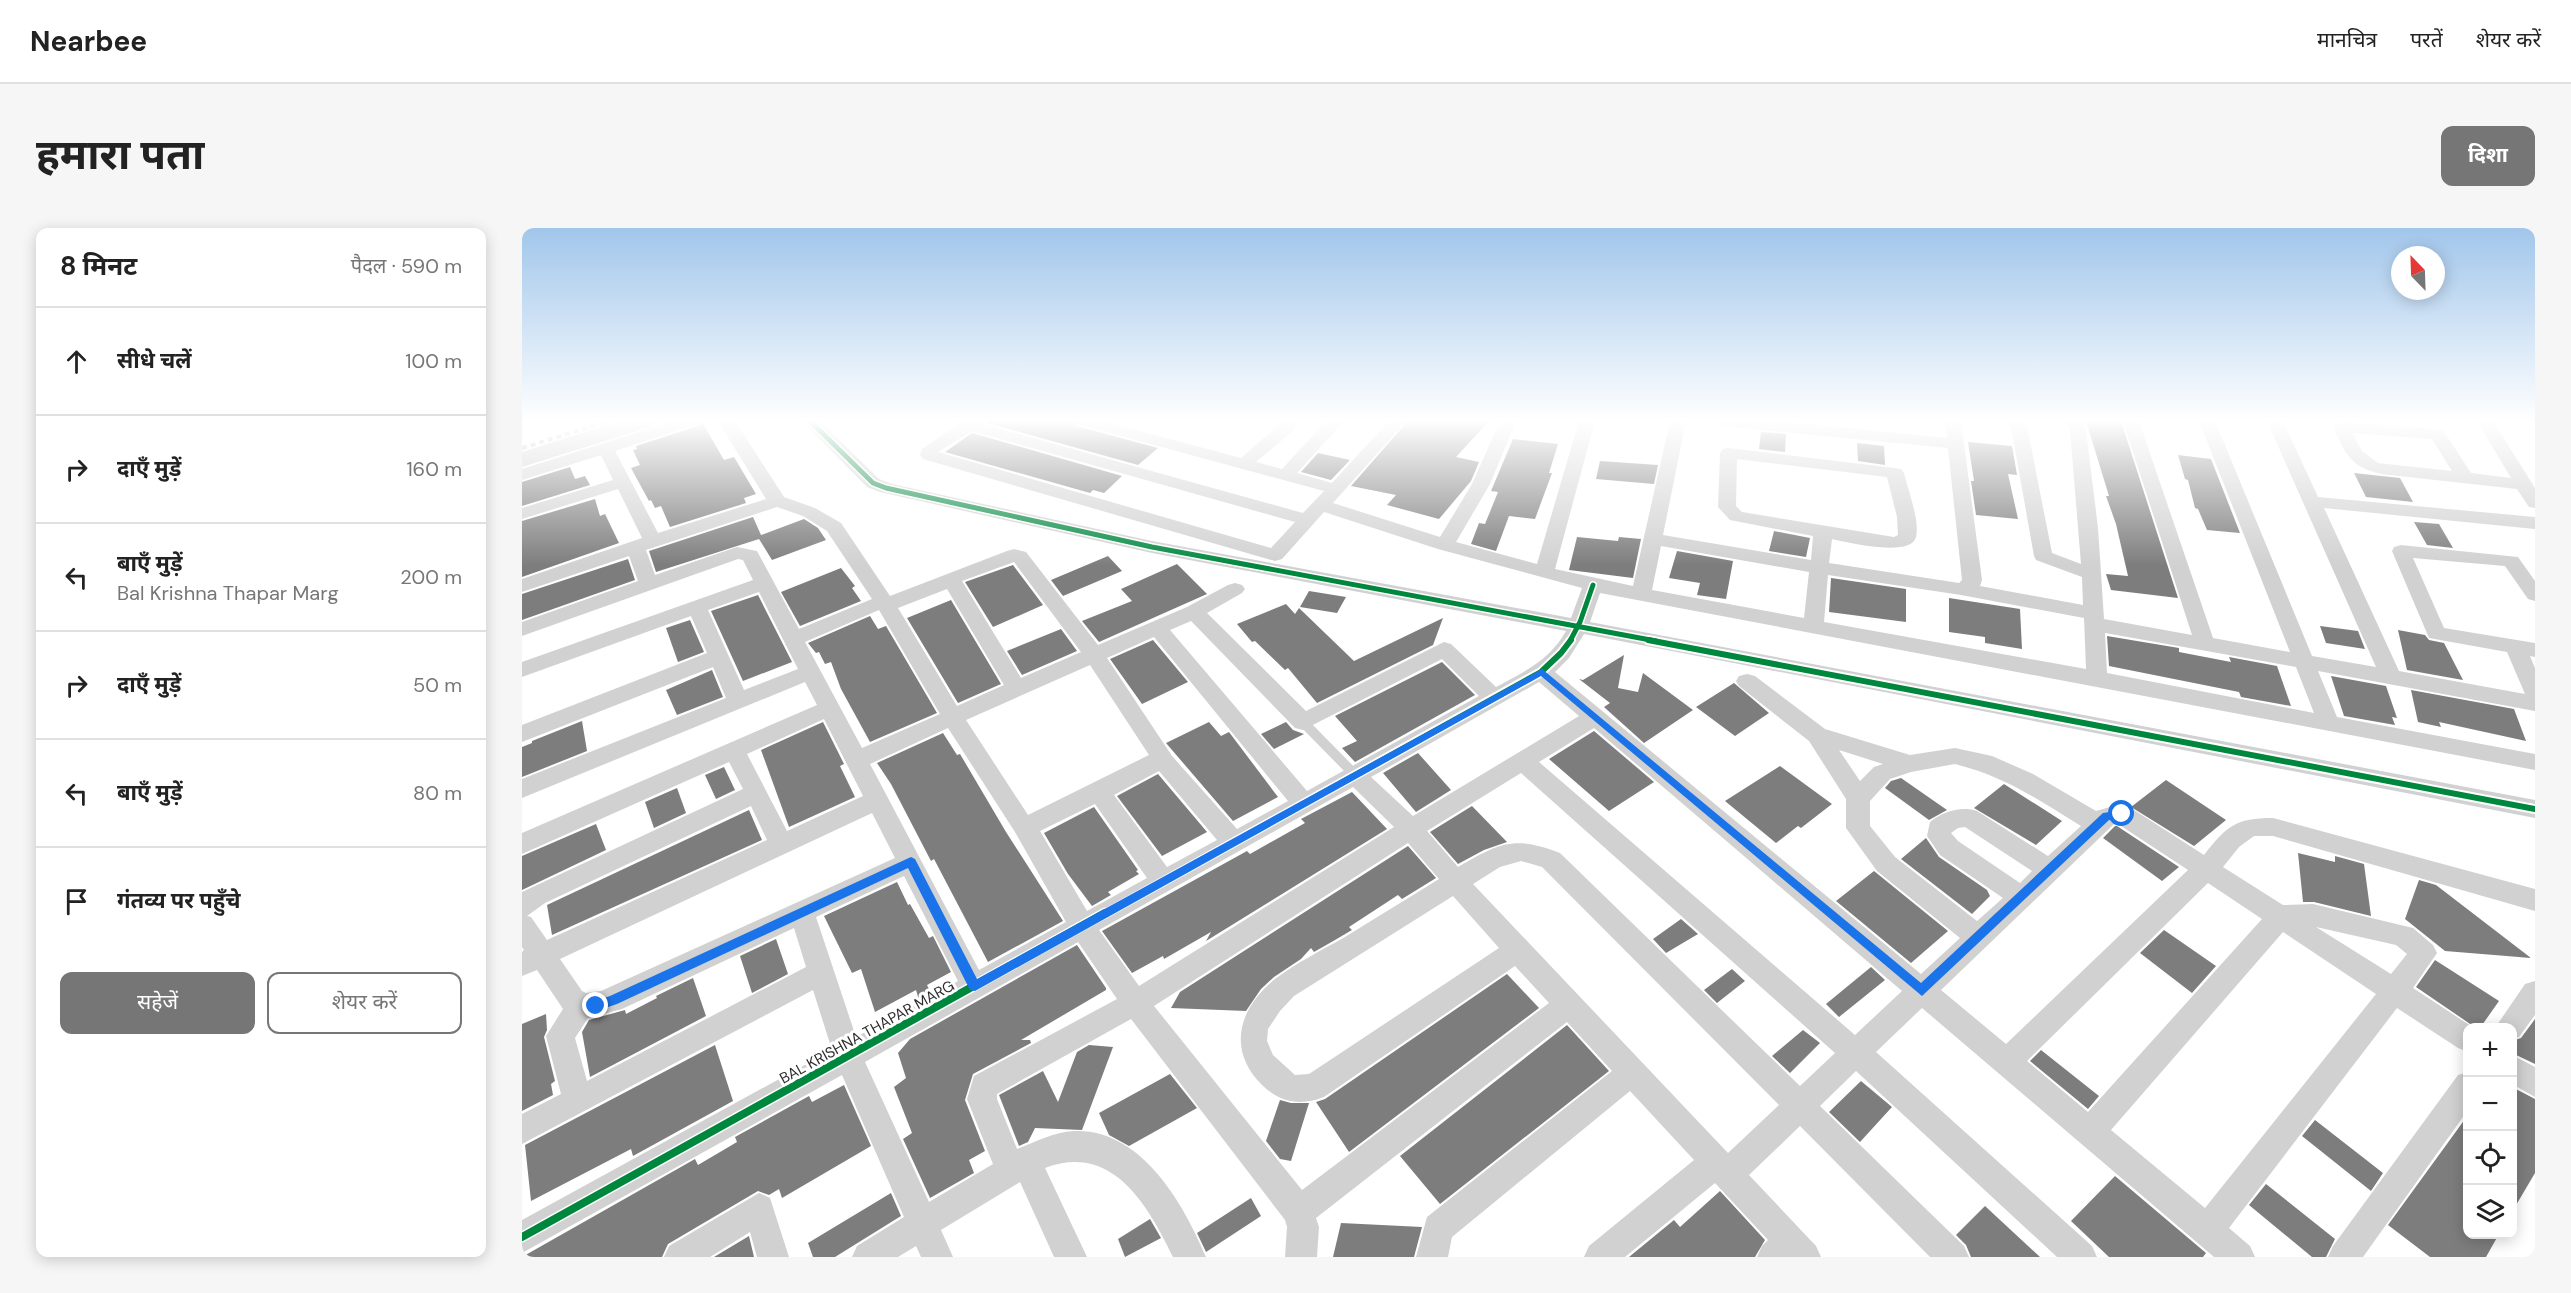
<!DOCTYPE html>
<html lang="hi">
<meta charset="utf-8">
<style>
body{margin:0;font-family:"DM Sans","Noto Sans Devanagari",sans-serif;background:#f6f6f6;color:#222}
.controls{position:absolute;right:18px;bottom:18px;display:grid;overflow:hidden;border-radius:12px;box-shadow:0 3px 15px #0003}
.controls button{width:54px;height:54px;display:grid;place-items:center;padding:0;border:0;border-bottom:2px solid #e0e0e0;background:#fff;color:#222;font:30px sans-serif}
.compass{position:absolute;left:1869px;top:18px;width:54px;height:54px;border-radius:50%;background:#fff;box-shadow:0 3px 15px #0003;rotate:337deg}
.stop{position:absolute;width:18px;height:18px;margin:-14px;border:4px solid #1a73e8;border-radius:50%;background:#fff}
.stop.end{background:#1a73e8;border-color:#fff;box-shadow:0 2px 6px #0008}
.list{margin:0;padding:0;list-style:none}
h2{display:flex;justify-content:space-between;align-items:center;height:78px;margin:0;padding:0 24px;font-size:26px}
h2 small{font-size:20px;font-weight:400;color:#767676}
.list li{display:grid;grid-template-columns:39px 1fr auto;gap:18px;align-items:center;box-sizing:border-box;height:108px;padding:0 24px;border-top:2px solid #e0e0e0}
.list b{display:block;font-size:22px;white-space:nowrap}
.list p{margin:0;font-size:20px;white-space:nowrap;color:#767676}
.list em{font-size:20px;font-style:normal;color:#767676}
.actions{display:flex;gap:12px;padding:18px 24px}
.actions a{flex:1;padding:14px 0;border:2px solid #767676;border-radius:12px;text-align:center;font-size:21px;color:#767676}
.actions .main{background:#767676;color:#fff}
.icon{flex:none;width:33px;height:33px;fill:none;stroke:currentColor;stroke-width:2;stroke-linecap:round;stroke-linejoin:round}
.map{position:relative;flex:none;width:2013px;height:1029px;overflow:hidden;border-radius:12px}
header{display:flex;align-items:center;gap:36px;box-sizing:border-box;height:84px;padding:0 30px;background:#fff;border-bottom:2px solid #e0e0e0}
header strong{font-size:28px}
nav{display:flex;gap:33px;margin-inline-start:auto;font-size:21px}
.intro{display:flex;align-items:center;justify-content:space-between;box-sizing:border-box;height:144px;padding:0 36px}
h1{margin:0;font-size:42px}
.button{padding:15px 27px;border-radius:12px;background:#767676;color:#fff;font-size:21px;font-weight:700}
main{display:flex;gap:36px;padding:0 36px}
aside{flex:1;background:#fff;border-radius:12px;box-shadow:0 3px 15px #0003}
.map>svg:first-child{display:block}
</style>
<header>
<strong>Nearbee</strong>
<nav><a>मानचित्र</a><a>परतें</a><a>शेयर करें</a></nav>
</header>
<div class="intro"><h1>हमारा पता</h1><a class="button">दिशा</a></div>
<main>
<aside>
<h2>8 मिनट<small>पैदल · 590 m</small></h2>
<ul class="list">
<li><svg class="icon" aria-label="ahead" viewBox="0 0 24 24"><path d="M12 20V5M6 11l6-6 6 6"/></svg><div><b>सीधे चलें</b></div><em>100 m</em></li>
<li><svg class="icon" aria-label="right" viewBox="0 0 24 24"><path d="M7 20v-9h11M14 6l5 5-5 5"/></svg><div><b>दाएँ मुड़ें</b></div><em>160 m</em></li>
<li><svg class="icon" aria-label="left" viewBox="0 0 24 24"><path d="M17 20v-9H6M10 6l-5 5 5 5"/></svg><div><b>बाएँ मुड़ें</b><p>Bal Krishna Thapar Marg</p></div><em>200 m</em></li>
<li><svg class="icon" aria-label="right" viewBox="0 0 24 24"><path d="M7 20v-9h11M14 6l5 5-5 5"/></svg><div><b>दाएँ मुड़ें</b></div><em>50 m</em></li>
<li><svg class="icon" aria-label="left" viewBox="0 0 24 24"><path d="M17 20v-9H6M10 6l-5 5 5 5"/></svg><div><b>बाएँ मुड़ें</b></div><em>80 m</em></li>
<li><svg class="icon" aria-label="arrive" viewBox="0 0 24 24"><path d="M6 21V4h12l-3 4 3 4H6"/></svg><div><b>गंतव्य पर पहुँचे</b></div></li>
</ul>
<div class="actions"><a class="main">सहेजें</a><a>शेयर करें</a></div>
</aside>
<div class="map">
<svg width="2013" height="1029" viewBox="0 0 2013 1029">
<rect width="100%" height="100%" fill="#fff"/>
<path fill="#7d7d7d" d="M467 193H551L554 198 636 220 616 237 465 195Z
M886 193H967L934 229 957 234 949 253 917 291 865 277 874 267 829 258Z
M1564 193H1599L1656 370 1589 362 1584 346 1606 348 1594 296 1584 268H1587Z
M180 194 202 232 212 229 234 266 222 270 224 275 148 299 139 278 133 280 129 272 127 273 109 240 118 237 111 222 115 221 114 218 176 198Z
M1239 204 1264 206 1263 224 1237 221Z
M450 205 600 248 582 265 571 262 568 265 423 224Z
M991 211 1036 216 1027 245H1030L1013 291 987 288 974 323 949 316 957 295 963 296 976 264 969 263Z
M1446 214 1490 218 1495 247 1486 246 1496 291 1454 287 1449 253H1452Z
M1335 215 1362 218 1363 237 1336 233Z
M796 225 828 232 809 252 779 244Z
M1656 227 1689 231 1718 305 1685 302 1676 281 1673 280 1666 252 1663 251Z
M1078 233 1136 237 1132 256 1074 251Z
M48 239 53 251 63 248 68 257 0 278V254Z
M1832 245 1878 250 1891 274 1844 269Z
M73 271 78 288 83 286 97 315 0 349V293Z
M231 289 239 307 282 291 296 300 304 312 250 332 237 311 134 344 127 323Z
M1892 294 1917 296 1931 320 1905 317Z
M1252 303 1288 310 1284 329 1247 323Z
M1055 309 1096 313 1097 309 1119 311 1111 350 1047 342Z
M1155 323 1211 333 1204 371 1175 367 1178 355 1147 350Z
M586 328 600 343 541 368 529 352Z
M106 331 113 352 0 392V366Z
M655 336 685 366 577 414 560 393 610 373 599 361Z
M491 337 521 377 471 399 443 354Z
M319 340 333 358 330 360 339 373 278 398 259 364Z
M1309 350 1384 361V394L1307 384Z
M787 363 824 369 815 385 778 379Z
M236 367 270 434 221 453 189 383Z
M1427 370 1498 381 1500 421 1463 415V409L1427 404Z
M429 372 479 456 436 475 385 390Z
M764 376 773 386 777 380 832 433 921 390 911 417 795 475 766 440 763 442 733 413 730 414 715 396Z
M348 388 356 401 364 398 415 485 348 514 319 461 309 434 303 436 297 424 294 425 286 415Z
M168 392 182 424 156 434 144 400Z
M1798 398 1836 403 1843 421 1804 415Z
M539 401 555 423 500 447 485 423Z
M1876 402 1903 407 1907 412 1922 415 1941 452 1885 442Z
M1585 408 1657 420V424L1709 434 1707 429 1755 438 1769 478 1719 469 1717 464 1587 438Z
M631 412 666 454 620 476 588 431Z
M1102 427 1096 460 1116 464 1121 445 1171 482 1122 515 1082 479 1088 475 1057 451 1061 452Z
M920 434 953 467 833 534 820 520 835 513 813 488Z
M190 442 201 469 155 487 144 462Z
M1809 448 1864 458 1875 490 1870 489 1873 497 1822 488Z
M1212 455 1247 485 1213 508 1174 479Z
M1889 462 1992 481 2004 513 1917 494 1919 499 1896 494Z
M60 493 65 523 0 549V519L10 515V513Z
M301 494 322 536 318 538 333 569 267 599 239 522Z
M687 494 699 508 707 504 756 569 711 593 644 515Z
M764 494 771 502 782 506 752 521 739 506Z
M1072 503 1132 554 1087 583 1027 531Z
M421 505 435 527 438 526 484 604 541 693 466 734 412 631 409 633 369 556 355 535Z
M896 525 929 562 894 584 861 545Z
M1258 538 1310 576 1279 600 1276 598 1254 615 1203 573Z
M202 539 213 562 194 571 183 547Z
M636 546 685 604 640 628 595 568Z
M1379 550 1425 582 1407 592 1363 560 1369 553Z
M1644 552 1704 592 1672 618 1609 579Z
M1482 556 1540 593 1514 617 1452 580Z
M155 560 164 585 132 600 123 574Z
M830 564 865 601 684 713 689 704 642 731 641 728 610 745 580 703 725 623 728 626 783 595 779 591Z
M950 578 985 614 962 622 936 636 908 604Z
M572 579 616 642 614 643 617 646 586 664 589 667 570 678 546 646 522 605Z
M227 582 240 612 30 707 25 677Z
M74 596 84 622 0 662V628Z
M1593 598H1595L1657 639 1640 653 1581 610Z
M1404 610 1417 629 1465 662 1468 668 1450 686 1379 631Z
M886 618 914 650 880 671 876 667 827 699 830 702 813 712 792 724 789 720 779 731 752 749 739 761 724 783 649 780 658 764Z
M1776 625 1813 634V628L1842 636 1849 688 1792 674H1781Z
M1352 643 1426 703 1389 735 1314 673Z
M1897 652 1914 657 2009 730 1923 723 1883 691Z
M375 654 386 677 388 676 407 710 411 708 429 744 405 757 409 765 397 772 394 762 353 784 339 741 330 745 302 688Z
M1159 691 1176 706 1144 725 1131 711Z
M1642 702 1694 738 1670 765 1618 725Z
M254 711 266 746 230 765 218 728Z
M555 717 584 760V762L499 812H508L509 815 451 846 443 872 463 923 447 932 452 945 408 970 381 911 390 905 372 859 384 850 376 825 388 811Z
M1913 732 1977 773 1958 800H1954L1894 759Z
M1349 739 1363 752 1317 789 1304 776Z
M1210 741 1223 753 1195 775 1182 762Z
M985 746 1017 780 827 924 794 874 803 871Z
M171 750 184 788 68 849 60 804 67 792 103 782 104 786 135 770 134 768Z
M24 786 25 802 22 809 33 853 29 856 31 867 0 883V796Z
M2013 791V836L1990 825V813L1999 810Z
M1045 797 1087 843 918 976 878 928Z
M1281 802 1298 815 1268 845 1250 828Z
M193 817 211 873 111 928 109 921 9 973 3 917Z
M567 817 591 819 560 902 513 900 506 914 497 918 477 867 521 843 536 874 555 824Z
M1519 822 1577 868 1566 881 1508 833Z
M648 846 675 880 607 918 587 907 577 885Z
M1339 853 1370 879 1338 914 1307 884Z
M322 857 349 918 260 970 257 961 247 967 236 963 146 1016 140 1029H0L173 931 176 937 215 914 213 909 287 868 290 874Z
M1990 859 2013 871V945L1990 984Z
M758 872 769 875H787L769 933 758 931 744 913Z
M1946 887V1006H1977L1964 1029H1908L1866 997Z
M1793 892 1861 945 1849 963 1780 908Z
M1593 948 1684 1025 1681 1029H1587L1549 993Z
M1744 956 1813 1011 1804 1029H1790L1727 977Z
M1198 963 1243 1012 1233 1029H1107L1152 992 1158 999Z
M369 965 379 988 313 1029H291L286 1015Z
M729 970 739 988 684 1024 675 1005Z
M1463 978 1518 1029H1449L1444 1017 1434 1007Z
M628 991 639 1010 603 1029 596 1011Z
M819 995 900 999 892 1029H811Z
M227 1008 232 1029H192Z"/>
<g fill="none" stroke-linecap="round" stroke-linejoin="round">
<path stroke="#d1d1d1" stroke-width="10" d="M781 494 833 547"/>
<path fill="#d1d1d1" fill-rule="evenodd" d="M151 193H177L175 196 93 223 136 305 244 271 196 193H213L262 269 293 280 319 295 368 368 485 323 492 321 504 324 576 417 665 379 706 357 713 355 720 357 723 361 720 365 685 385 784 483 922 414 929 416 974 459C1002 444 1028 432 1044 403L630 325 358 264 345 259 280 193H298L357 251 370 256 630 313 1049 390 1060 360 916 321 802 284 760 331 753 333 401 231 398 227 400 221 434 198 433 193H463L461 196 781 285 802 263 555 196 553 193H581L719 230 757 197 755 193H771L774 198 772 202 734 234 760 241 804 193H822L775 245 810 255 867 193H884L811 275 918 309 950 256 978 193H994L968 256 934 314 1015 336 1057 193H1073L1033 341 1111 358 1148 193H1164L1141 307 1289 332 1291 308 1208 292 1196 279 1198 225 1201 221 1207 220 1373 240 1379 241 1382 245C1386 262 1398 293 1394 309 1389 330 1324 314 1310 311L1307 335 1437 355 1440 352 1426 220 1201 198 1193 193H1255L1425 210 1423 193H1439L1460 352 1458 358 1561 377 1560 349 1514 332 1512 328 1488 193H1504L1530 325 1559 336 1548 202 1543 193H1559L1564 202 1576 300 1582 391 1670 407 1601 193H1617L1691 410 1768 424 1677 193H1693L1790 428 1854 439 1745 193H1761L1796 269 2013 289V301L1802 280 1877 443 2003 466 1985 424 1907 410 1870 323 1872 319 1879 317 1996 329 2013 353V373L2006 371 1983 338 1891 330 1922 400 2013 415V429L2008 428 2013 440V483L1796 443 1815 489 2013 526V542L1078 365 1068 394 2013 572V590L1062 406 1047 430 1033 444 1399 746 1438 710 1355 643 1324 600V571L1287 513 1217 458 1214 453 1217 448 1225 446 1233 448 1303 501 1388 527 1433 520 1470 528 1511 546 1574 583 1595 577 1612 582 1682 627C1705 598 1713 590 1751 590L2013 661V683L1751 608H1732L1717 619 1701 639 1761 677 1791 676 1891 700 1911 717 1915 725 1891 760 1952 800H1946V824L1936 820 1875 780 1707 1000 1728 1018 1733 1029H1692L1400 780 1354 824 1570 1018 1575 1029H1535L1334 843 1298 878 1442 1018 1447 1029H1408L1278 898 1227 947 1294 1018 1299 1029H1235L1240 1018 1246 1012 1193 955 1103 1029H1062L1067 1018 1172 932 1108 863 930 1009 926 1029H894L905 989 1090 843 1045 794 794 990 797 999 795 1029H763L765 999 763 992 609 791 475 866V871L495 921C513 914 532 904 552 903 619 900 662 976 684 1029H651C626 977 590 914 523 940L565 1029H532L498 954 419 1002 431 1029H399L394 1018 376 1029H330L335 1018 382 989 320 847 0 1025V992L310 822 291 762 0 916V886L39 866 24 808 41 781 15 742 0 748V724L2 722 0 719V664L221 561 207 534 0 626V605L295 477 283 454 0 570V551L204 470 191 439 0 514V497L185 425 169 388 0 449V434L231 352 221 332 216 331 0 408V394L116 353 107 328 0 364V351L120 310 96 261 0 291V280L91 252 79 227 0 252V241ZM450 203 773 294 749 320 416 224ZM1215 231 1365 249 1375 289 1376 307 1372 309 1220 284 1214 278ZM255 279 281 288 305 303 350 371 277 401 235 323 215 319 133 347 124 322ZM1139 318 1287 344 1282 390 1130 362ZM492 334 559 424 499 450 440 353ZM1306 347 1439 367 1562 390 1564 441 1302 394ZM425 361 482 457 435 478 376 380ZM237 364 276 441 222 462 186 382ZM357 382 418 486 340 520 283 414ZM669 393 773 500 781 502 920 431 957 468 785 563 648 402ZM1583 405 1774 439 1792 485 1585 445ZM632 409 766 573 715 601 650 528 585 430ZM568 437 627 527 506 587 444 492ZM1017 454 1057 488 891 588 849 549ZM302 491 341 568 265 603 225 526ZM426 500 493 604 544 694 457 742 348 536ZM1072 500 1380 763 1333 807 1017 534ZM1317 522 1361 536 1352 539 1338 553ZM1433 536C1484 549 1515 571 1559 598L1526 628 1455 583C1439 578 1422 583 1408 594L1405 608 1418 627 1481 670 1455 693 1373 629 1348 598V573L1368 551 1389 544ZM637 543 695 612 645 639 592 567ZM999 545 1313 825 1278 858 1038 625C992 607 977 615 936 639L905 603ZM831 559 872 599 617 758 577 702ZM573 576 625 650 565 683 518 603ZM229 578 245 612 25 712 9 689 5 688 23 675ZM350 585 373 630 79 763 64 765 60 763 38 731ZM1592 596H1596L1666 642 1484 816 1419 762ZM1443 599 1510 643 1498 655 1436 613 1429 605 1436 600ZM886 615 917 651C886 670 854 690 823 709 800 722 774 735 753 751 716 781 705 822 740 857 759 875 778 878 802 869L993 738 1027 775 780 962 632 778ZM999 633 1020 639 1257 877 1206 925 951 656 978 639ZM382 648 436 753 334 809 294 689ZM1686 655 1740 691 1566 884 1505 833ZM931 668 977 720 787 846 773 847 751 827 745 813 746 801 758 783 772 768ZM1794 699 1874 717 1885 726 1869 746ZM272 700 284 739 65 853 53 810 66 790 100 781ZM1761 704 1854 766 1683 980 1589 902ZM556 714 595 771 452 848 445 871 471 936 407 974 343 834Z
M1955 193H1971L2013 260V280L2007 279 1995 261 1859 246C1829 239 1823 226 1811 199L1819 194 1921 202 1949 245 1989 250ZM1830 205 1910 211 1930 243 1856 235 1840 223Z
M2013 753V787L1997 809 1990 811V800H1973L2003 756Z
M1990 827 2013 839V869L1990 856Z
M1946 844V882L1841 1029H1806L1811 1018 1936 847Z
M237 965 248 970 267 1029H235L228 1004 188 1029H142L147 1018Z"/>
<path fill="#cacaca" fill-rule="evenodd" d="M98 193H134L131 198 0 239V224Z"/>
<path stroke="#b8b8b8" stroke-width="4" stroke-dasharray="5 4" stroke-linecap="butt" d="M0 220 87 193"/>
<g stroke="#fff" stroke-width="8">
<path id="cycleway-far2" d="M288 193 351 255 364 260 630 319 1134 413
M1048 413 1058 394 1071 357"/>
</g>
<g stroke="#fff" stroke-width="10">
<path id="cycleway-far1" d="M1126 412 2013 581
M581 687 1019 444 1039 425 1049 412"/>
</g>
<g stroke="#fff" stroke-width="11">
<path id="cycleway" d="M0 1009 583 685"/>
</g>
<use href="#cycleway-far2" stroke="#00873e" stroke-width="5"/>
<use href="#cycleway-far1" stroke="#00873e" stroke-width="6"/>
<use href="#cycleway" stroke="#00873e" stroke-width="8"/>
</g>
<linearGradient id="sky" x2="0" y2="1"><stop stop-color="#a1c6eb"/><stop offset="0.57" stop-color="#fff"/><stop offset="1" stop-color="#fff" stop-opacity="0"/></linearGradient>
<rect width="2013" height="338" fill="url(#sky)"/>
<path fill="#1a73e8" d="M1020 441 1399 755 1581 585 1600 582 1605 586 1600 591 1587 592 1400 768 1019 448 453 763 448 762 386 640 95 776 74 783 68 778 70 774 88 768 389 629 393 631 455 751Z"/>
<g text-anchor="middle" stroke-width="6" stroke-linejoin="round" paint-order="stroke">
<g font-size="15" fill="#2c2c2c" stroke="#fff">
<text transform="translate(345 804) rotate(-29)" y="5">BAL KRISHNA THAPAR MARG</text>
</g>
</g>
</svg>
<div class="controls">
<button>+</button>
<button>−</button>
<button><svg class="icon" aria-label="locate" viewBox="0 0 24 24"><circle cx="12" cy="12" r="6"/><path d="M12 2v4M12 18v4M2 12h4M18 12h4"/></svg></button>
<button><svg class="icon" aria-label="layers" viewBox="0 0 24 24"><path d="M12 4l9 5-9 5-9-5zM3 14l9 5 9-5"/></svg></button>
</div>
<svg class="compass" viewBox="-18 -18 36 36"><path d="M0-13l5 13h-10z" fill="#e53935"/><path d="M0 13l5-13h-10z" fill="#767676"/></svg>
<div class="stop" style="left:1600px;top:586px"></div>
<div class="stop end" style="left:74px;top:778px"></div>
</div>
</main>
